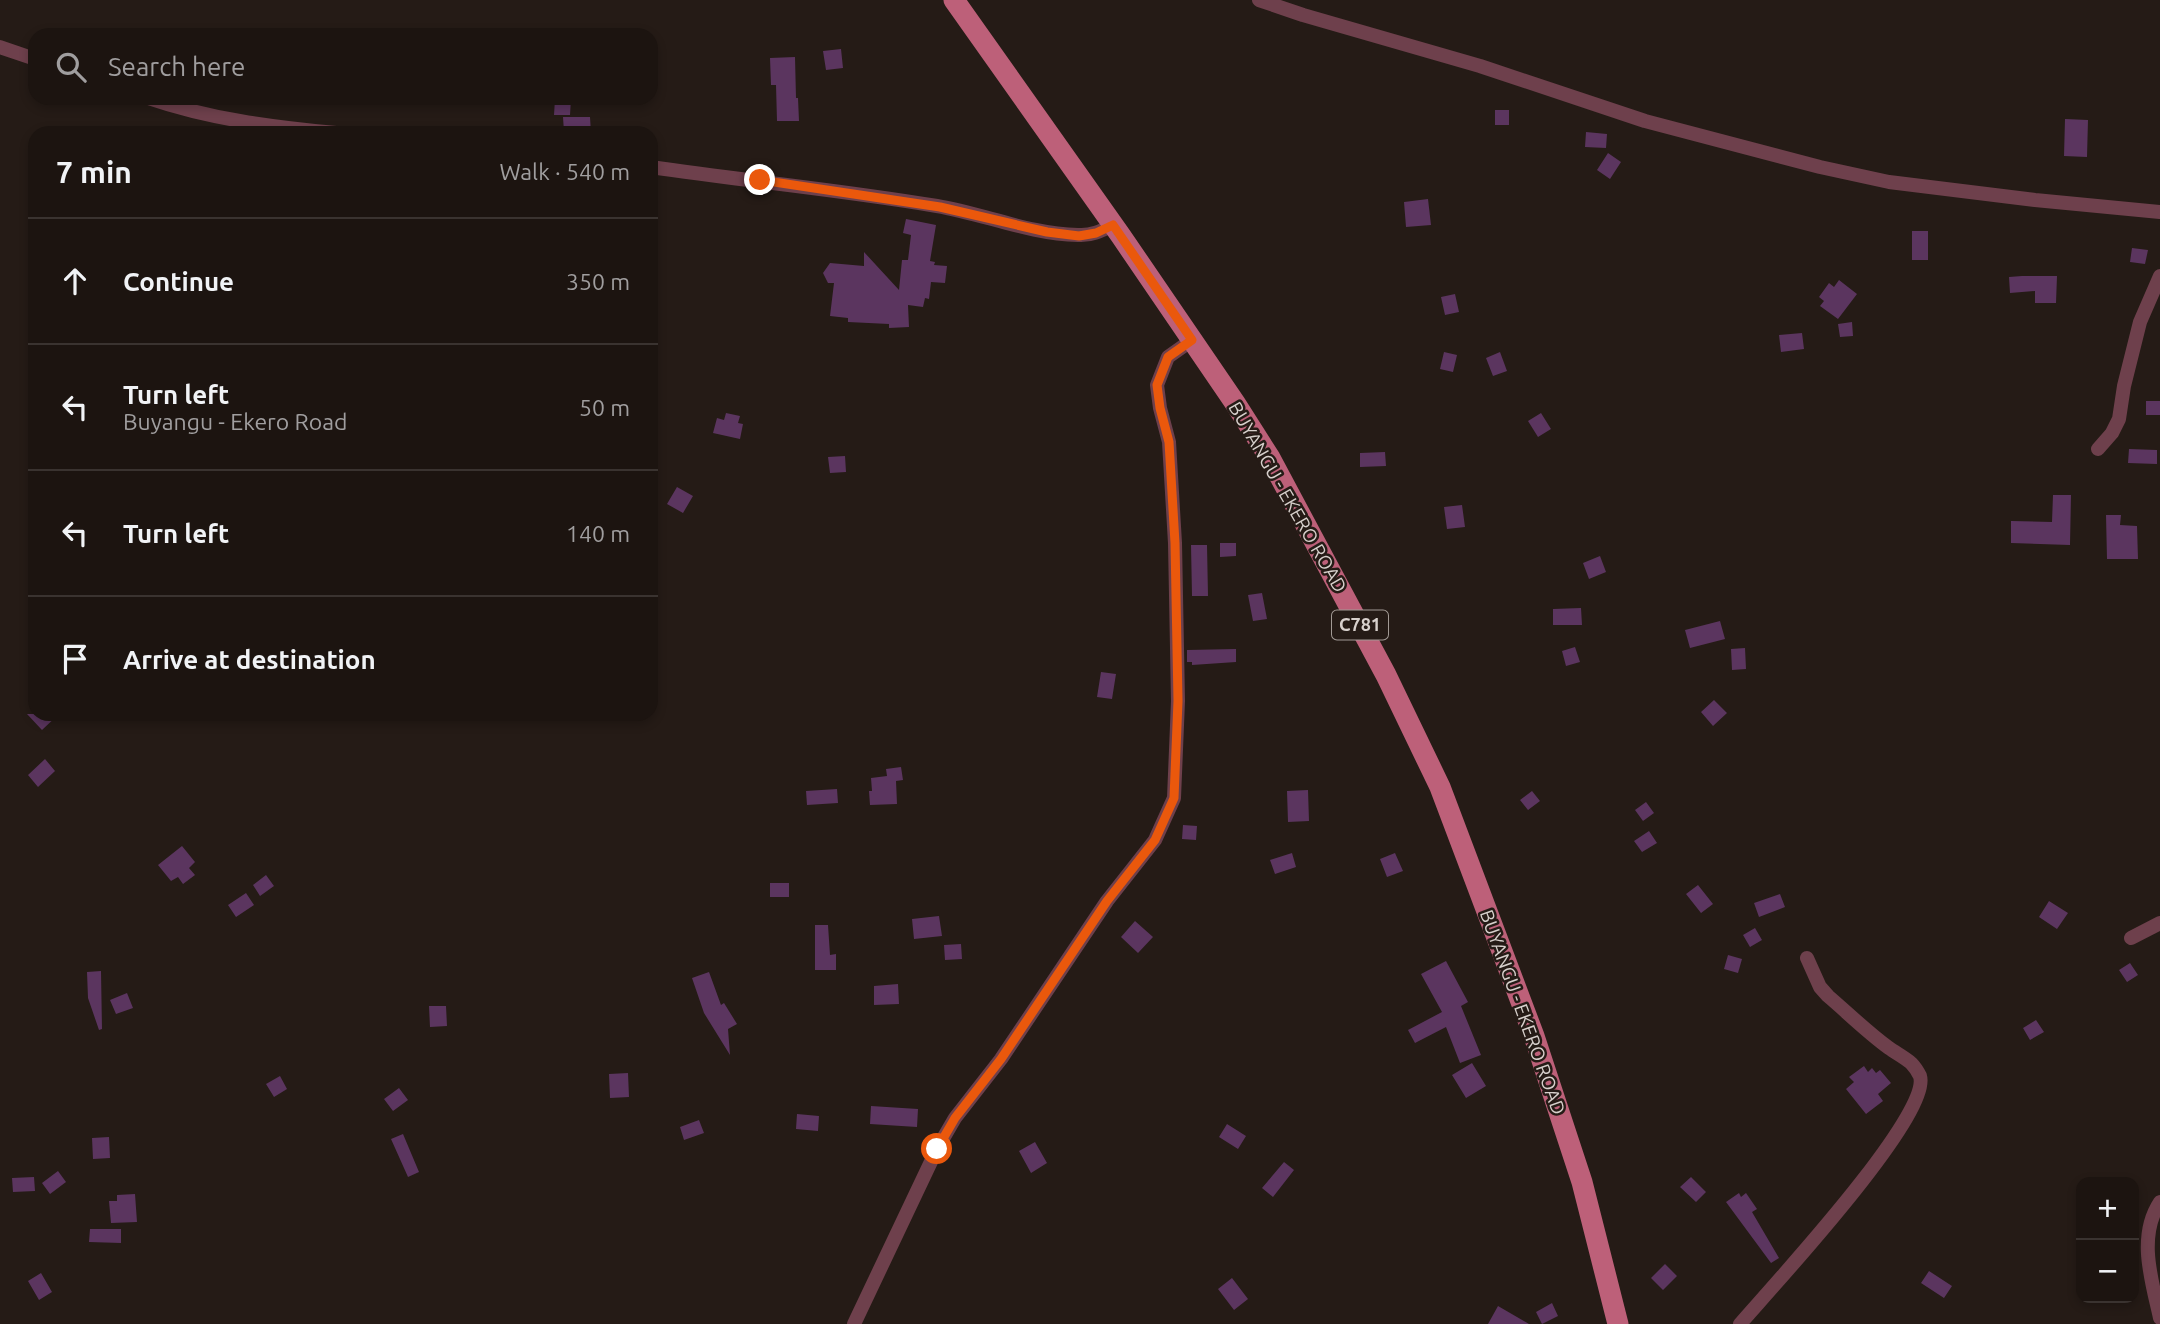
<!DOCTYPE html>
<meta charset="utf-8">
<style>
body{margin:0;font-family:Ubuntu,sans-serif;background:#29211e;color:#f1f3f6}
.controls{position:absolute;right:21px;bottom:21px;display:grid;overflow:hidden;border-radius:14px;box-shadow:0 4px 10px #0003}
.controls button{width:63px;height:63px;display:grid;place-items:center;padding:0;border:0;border-bottom:2px solid #3a3330;background:#1c1410;color:#f1f3f6;font:35px sans-serif}
.stop{position:absolute;width:21px;height:21px;margin:-16px;border:5px solid #ea580c;border-radius:50%;background:#fff}
.stop.end{background:#ea580c;border-color:#fff;box-shadow:0 2px 7px #0008}
.list{margin:0;padding:0;list-style:none}
h2{display:flex;justify-content:space-between;align-items:center;height:91px;margin:0;padding:0 28px;font-size:30px}
h2 small{font-size:23px;font-weight:400;color:#a09e9f}
.list li{display:grid;grid-template-columns:46px 1fr auto;gap:21px;align-items:center;box-sizing:border-box;height:126px;padding:0 28px;border-top:2px solid #3a3330}
.list b{display:block;font-size:26px;white-space:nowrap}
.list p{margin:0;font-size:23px;white-space:nowrap;color:#a09e9f}
.list em{font-size:23px;font-style:normal;color:#a09e9f}
.icon{flex:none;width:38px;height:38px;fill:none;stroke:currentColor;stroke-width:2;stroke-linecap:round;stroke-linejoin:round}
.map{position:relative;flex:none;width:2160px;height:1324px;overflow:hidden}
.search{position:absolute;background:#1c1410;box-shadow:0 4px 10px #0003;left:28px;top:28px;width:630px;height:77px;display:flex;align-items:center;gap:18px;box-sizing:border-box;padding:0 24px;border-radius:21px;color:#a09e9f;font-size:26px}
.panel{position:absolute;background:#1c1410;box-shadow:0 4px 10px #0003;left:28px;top:126px;width:630px;height:595px;border-radius:21px}
.map>svg:first-child{display:block}
</style>
<div class="map">
<svg width="2160" height="1324" viewBox="0 0 2160 1324">
<rect width="100%" height="100%" fill="#251b16"/>
<path fill="#5b355f" d="M841 49 843 68 826 70 823 51Z
M795 57 796 98H798L799 121H777L776 85H771L770 58Z
M555 99H571L570 115H554Z
M1495 110H1509V125H1495Z
M563 117H590L591 133 564 132Z
M2065 119 2088 120 2087 157 2064 156Z
M1586 132 1607 134 1606 148 1585 147Z
M1608 153 1621 162 1610 179 1597 170Z
M1428 199 1431 225 1406 227 1404 202Z
M906 219 936 225 930 261 935 262 934 265 947 266 945 283 931 282 929 299 925 298 923 307 908 305 909 327 889 328V324L848 322V318L830 316 834 283H828L823 273 830 263 864 266V252L899 290 902 260H908L911 235 903 233Z
M1912 231H1928V260H1912Z
M2132 248 2148 250 2145 264 2130 262Z
M2022 276H2057L2056 303H2035V291L2010 293 2009 277Z
M1839 280 1857 294 1838 319 1820 306 1824 301 1819 297 1829 283 1834 287Z
M1455 294 1459 312 1445 315 1441 297Z
M1852 322 1853 336 1840 337 1838 324Z
M1802 333 1804 349 1781 352 1779 335Z
M1444 352 1457 355 1453 372 1440 369Z
M1500 352 1507 371 1493 376 1486 358Z
M2146 401H2160V415H2146Z
M726 413 740 416 738 423 743 424 740 439 713 433 717 418 724 420Z
M1541 413 1551 429 1538 437 1528 421Z
M2129 449 2157 450V464L2128 463Z
M1385 452 1386 466 1360 467V453Z
M845 456 846 472 830 473 828 457Z
M677 487 693 496 683 513 667 504Z
M2053 495H2071L2070 545 2011 543V521L2052 522Z
M1462 505 1465 527 1447 529 1444 507Z
M2106 515H2121L2120 525 2137 526 2138 559H2107Z
M1220 543H1236V556L1220 557Z
M1191 545H1207L1208 596H1192Z
M1600 556 1606 572 1589 579 1583 563Z
M1262 593 1267 619 1253 621 1248 595Z
M1581 608 1582 625H1553V609Z
M1720 621 1725 639 1690 648 1685 630Z
M1575 647 1580 662 1566 666 1562 651Z
M1745 648 1746 669 1732 670 1731 649Z
M1236 649V662L1192 665V662H1187V650Z
M1101 672 1116 674 1112 699 1097 697Z
M1714 700 1727 713 1713 726 1701 712Z
M27 714H59L42 730Z
M45 759 55 771 38 787 28 775Z
M901 767 903 780 896 781 897 804 870 805 869 791H872L871 778 887 776 886 769Z
M837 789 838 803 807 805 806 791Z
M1308 790 1309 821 1288 822 1287 791Z
M1532 791 1540 801 1528 810 1520 800Z
M1646 802 1654 813 1643 821 1635 810Z
M1183 825 1197 826 1196 840 1182 839Z
M1649 831 1657 843 1642 852 1634 841Z
M182 846 195 862 189 868 195 875 183 884 178 877 171 881 158 865Z
M1292 853 1296 867 1275 874 1270 860Z
M1395 853 1403 871 1387 877 1380 859Z
M266 875 274 886 260 896 253 885Z
M770 883H789V897H770Z
M1698 885 1713 904 1701 913 1686 894Z
M246 893 254 905 236 917 228 905Z
M1780 894 1785 907 1759 917 1754 903Z
M2049 901 2068 913 2057 929 2039 917Z
M939 916 942 936 914 939 912 919Z
M1135 921 1153 937 1138 953 1121 937Z
M815 925H828L830 955 836 954V970H815Z
M1755 928 1762 940 1750 947 1743 935Z
M961 944 962 959 945 960 944 945Z
M1728 955 1742 959 1738 973 1724 969Z
M1446 961 1468 1002 1461 1006 1481 1055 1460 1063 1446 1027 1415 1043 1408 1030 1442 1012 1421 974Z
M2130 963 2138 975 2127 982 2119 970Z
M101 971 102 1029 99 1030 88 998 87 972Z
M709 972 721 1005 724 1003 737 1024 728 1029 730 1055 704 1013 692 978Z
M898 984 899 1004 874 1005V986Z
M127 993 133 1008 116 1014 110 1000Z
M429 1006H446L447 1026 430 1027Z
M2036 1020 2044 1032 2030 1040 2023 1028Z
M1472 1063 1486 1086 1466 1098 1452 1075Z
M1864 1066 1868 1072 1872 1068 1876 1073 1880 1070 1891 1083 1878 1094 1883 1101 1866 1114 1846 1089 1854 1082 1849 1077Z
M628 1073 629 1097 610 1098 609 1074Z
M280 1076 287 1089 274 1097 266 1084Z
M399 1088 408 1100 393 1111 384 1099Z
M871 1106 918 1109 917 1127 870 1124Z
M797 1114 819 1116 818 1131 796 1129Z
M699 1120 704 1133 684 1140 680 1127Z
M1227 1124 1246 1136 1238 1149 1219 1137Z
M403 1134 419 1172 408 1177 391 1139Z
M109 1137 110 1158 93 1159 92 1138Z
M1035 1142 1047 1163 1031 1173 1019 1151Z
M1284 1162 1294 1170 1273 1197 1262 1188Z
M58 1171 66 1182 50 1194 42 1183Z
M34 1177 35 1191 13 1192 12 1178Z
M1691 1177 1706 1192 1696 1202 1680 1187Z
M1739 1193 1741 1197 1746 1193 1757 1209 1752 1212 1779 1258 1771 1263 1726 1202Z
M135 1194 137 1222 111 1223 109 1201H117V1195Z
M90 1229H121V1243L89 1242Z
M1665 1264 1677 1276 1663 1290 1651 1278Z
M1929 1271 1952 1286 1944 1298 1921 1283Z
M41 1273 52 1292 39 1300 28 1281Z
M1232 1278 1248 1299 1234 1310 1218 1289Z
M1552 1303 1558 1316 1542 1324 1536 1312Z
M1498 1306 1529 1324H1488Z"/>
<g fill="none" stroke-linecap="round" stroke-linejoin="round">
<path stroke="#6e404c" stroke-width="14" d="M1259 0 1303 15 1480 66 1645 121 1820 167 1889 182 2035 200 2160 212
M0 47 35 59
M148 98C209 119 272 127 336 133
M651 167C746 181 842 190 937 206 984 214 1030 234 1078 235 1091 236 1101 231 1113 225
M2098 449 2112 433 2119 419 2124 386 2140 322 2160 276
M2131 938 2160 923
M2160 1202C2137 1237 2152 1281 2160 1318
M854 1324 937 1149 955 1118 1001 1059 1107 901 1155 840 1174 798 1178 701 1175 543 1169 442 1160 408 1157 385 1168 357 1192 340
M1740 1324C1771 1288 1932 1115 1920 1076 1918 1072 1914 1066 1911 1063 1904 1057 1896 1053 1889 1048 1867 1032 1848 1013 1828 996L1820 987 1807 958"/>
<path stroke="#bd6079" stroke-width="21" d="M954 0 1121 236 1235 403 1270 458 1386 675 1440 787 1534 1036 1582 1182 1618 1324"/>
</g>
<g fill="none" stroke-linecap="round" stroke-linejoin="round">
<path stroke="#ea580c" stroke-width="9" d="M760 180 940 207 1047 232 1079 236 1096 233 1113 225 1192 340 1168 357 1157 385 1160 408 1169 442 1175 543 1178 701 1174 798 1155 840 1107 901 1001 1059 955 1118 937 1149"/>
</g>
<g text-anchor="middle" stroke-width="5" stroke-linejoin="round" paint-order="stroke">
<rect fill="#251b16" stroke="#a29a95" stroke-width="2" x="1332" y="610.5" width="56" height="29" rx="5"/>
<g font-size="18" font-weight="bold" fill="#d7d0cc">
<text x="1360" y="631">C781</text>
</g>
<g font-size="19" fill="#d7d0cc" stroke="#251b16">
<text transform="translate(1288 497) rotate(60)" y="7">BUYANGU - EKERO ROAD</text>
<text transform="translate(1523 1012) rotate(70)" y="7">BUYANGU - EKERO ROAD</text>
</g>
</g>
</svg>
<div class="controls">
<button>+</button>
<button>−</button>
</div>
<div class="stop" style="left:937px;top:1149px"></div>
<div class="stop end" style="left:760px;top:180px"></div>
<div class="search"><svg class="icon" aria-label="search" viewBox="0 0 24 24"><circle cx="10" cy="10" r="6"/><path d="M15 15l6 6"/></svg>Search here</div>
<section class="panel">
<h2>7 min<small>Walk · 540 m</small></h2>
<ul class="list">
<li><svg class="icon" aria-label="ahead" viewBox="0 0 24 24"><path d="M12 20V5M6 11l6-6 6 6"/></svg><div><b>Continue</b></div><em>350 m</em></li>
<li><svg class="icon" aria-label="left" viewBox="0 0 24 24"><path d="M17 20v-9H6M10 6l-5 5 5 5"/></svg><div><b>Turn left</b><p>Buyangu - Ekero Road</p></div><em>50 m</em></li>
<li><svg class="icon" aria-label="left" viewBox="0 0 24 24"><path d="M17 20v-9H6M10 6l-5 5 5 5"/></svg><div><b>Turn left</b></div><em>140 m</em></li>
<li><svg class="icon" aria-label="arrive" viewBox="0 0 24 24"><path d="M6 21V4h12l-3 4 3 4H6"/></svg><div><b>Arrive at destination</b></div></li>
</ul>
</section>
</div>
